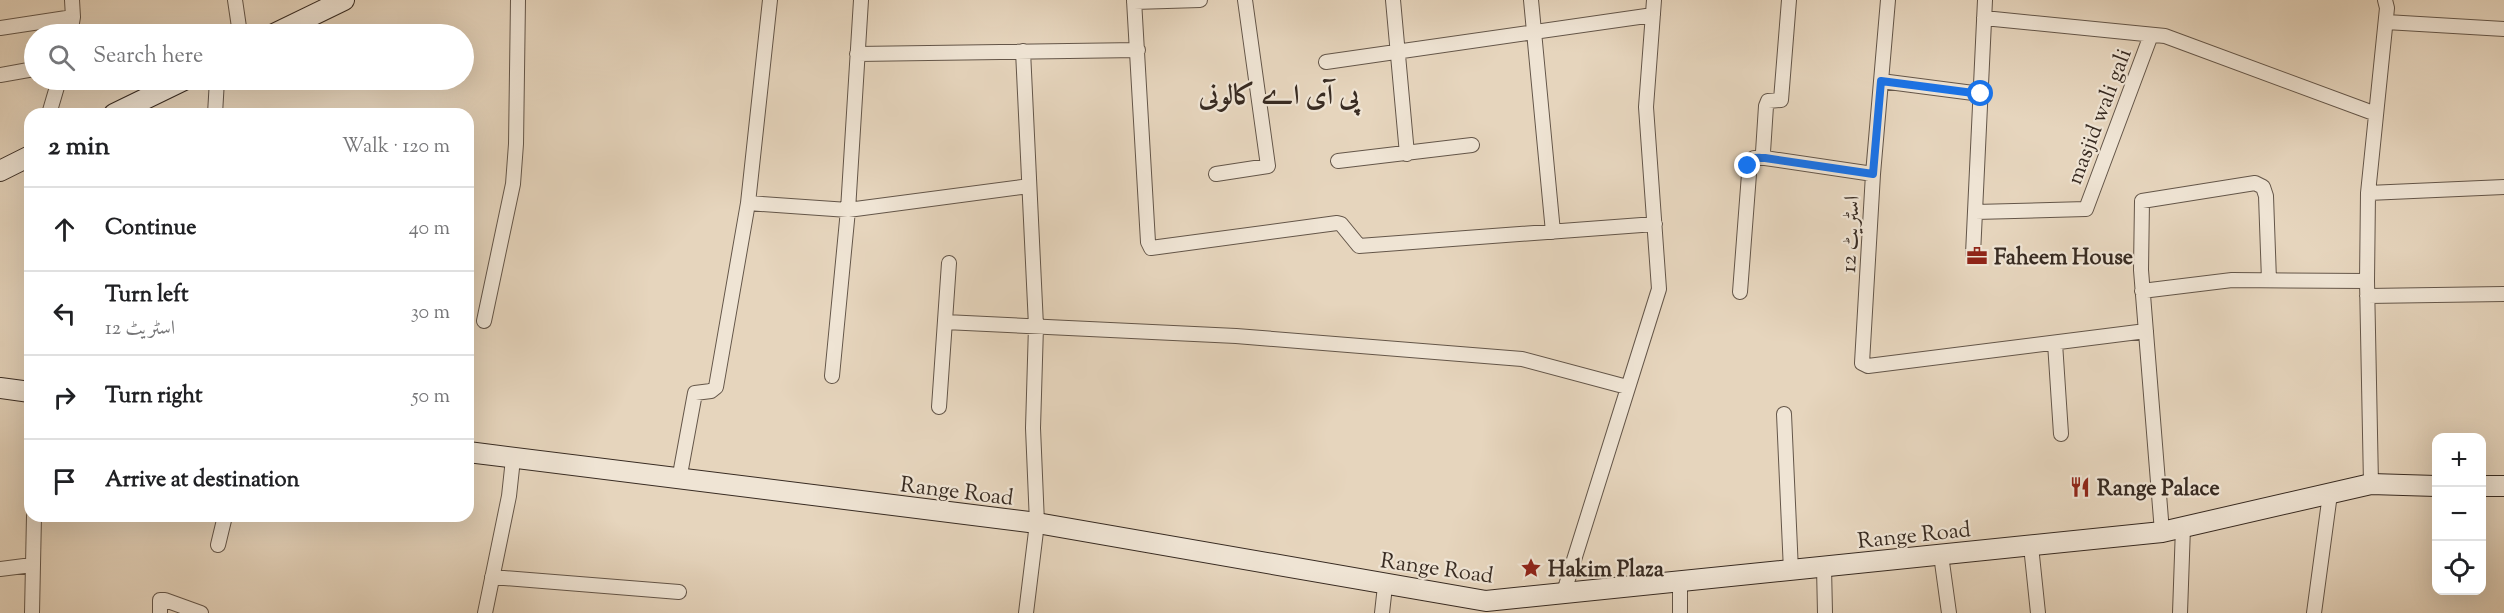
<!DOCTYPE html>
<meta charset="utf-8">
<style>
body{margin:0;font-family:"Sorts Mill Goudy",Amiri,serif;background:#f6f6f6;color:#202124}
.controls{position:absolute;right:18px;bottom:18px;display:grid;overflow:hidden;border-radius:12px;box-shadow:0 6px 24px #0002}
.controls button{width:54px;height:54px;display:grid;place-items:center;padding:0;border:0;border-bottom:2px solid #e0e0e0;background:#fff;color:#202124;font:30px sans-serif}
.stop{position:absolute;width:18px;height:18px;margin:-14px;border:4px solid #1a73e8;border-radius:50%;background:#fff}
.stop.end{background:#1a73e8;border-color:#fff;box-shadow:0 2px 6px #0008}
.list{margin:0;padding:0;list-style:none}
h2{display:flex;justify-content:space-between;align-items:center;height:78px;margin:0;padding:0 24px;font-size:26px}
h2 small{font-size:20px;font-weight:400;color:#757577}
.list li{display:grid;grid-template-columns:39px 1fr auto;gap:18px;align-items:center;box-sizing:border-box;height:84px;padding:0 24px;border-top:2px solid #e0e0e0}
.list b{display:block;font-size:22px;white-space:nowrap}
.list p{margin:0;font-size:20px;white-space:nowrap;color:#757577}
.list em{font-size:20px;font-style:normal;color:#757577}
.icon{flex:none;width:33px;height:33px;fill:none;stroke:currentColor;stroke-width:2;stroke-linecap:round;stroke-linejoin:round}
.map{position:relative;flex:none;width:2504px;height:613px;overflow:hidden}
.search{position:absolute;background:#fff;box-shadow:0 6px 24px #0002;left:24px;top:24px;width:450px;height:66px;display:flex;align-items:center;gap:15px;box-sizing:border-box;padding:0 21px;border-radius:33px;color:#757577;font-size:22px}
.panel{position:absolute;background:#fff;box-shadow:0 6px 24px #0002;left:24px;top:108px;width:450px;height:414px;border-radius:18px}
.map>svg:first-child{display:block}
</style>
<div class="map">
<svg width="2504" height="613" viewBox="0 0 2504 613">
<rect width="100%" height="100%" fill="#e6d5bd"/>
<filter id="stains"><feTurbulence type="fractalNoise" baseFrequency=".00333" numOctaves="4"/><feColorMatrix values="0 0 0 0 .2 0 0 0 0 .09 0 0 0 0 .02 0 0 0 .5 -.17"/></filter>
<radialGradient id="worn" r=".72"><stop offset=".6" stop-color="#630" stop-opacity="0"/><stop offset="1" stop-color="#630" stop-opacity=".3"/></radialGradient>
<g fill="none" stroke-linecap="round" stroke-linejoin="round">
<g stroke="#645649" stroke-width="16">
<path id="street" d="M235 0 240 34
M1134 0 1148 242 1151 248 1337 223 1341 224 1359 246 1655 224
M1393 0 1407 154
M1531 0 1553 232
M1888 0 1873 174 1862 363 1868 366 2146 331
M1134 2 1200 0
M1984 18 2165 36 2376 114
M2386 22 2504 29
M0 28 73 17
M70 34 73 17 72 0
M1023 51 1036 326 1033 428 1037 523 1026 613
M857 54 1138 50
M1326 62 1653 15
M0 75 34 69
M1881 81 1981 94
M49 114 59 80
M215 114 217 80
M1765 158 1763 152 1766 106 1768 101 1781 100 1789 0
M1338 161 1472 145
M1216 174 1268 166 1245 0
M2368 193 2504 187
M748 203 848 210 1029 186
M1975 212 2086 209 2151 35
M1973 254 1985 0
M2142 291 2232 280 2367 281
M1740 292 1750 161 1754 158H1765L1873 174
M2367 296 2504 294
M484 321 513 184 516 144 518 0
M945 322 1236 336 1522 359 1627 387
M2055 343 2061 434
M832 376 848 210 861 0
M939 407 949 263
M1784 414 1791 571
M679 480 695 393 711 391 716 387 748 203 770 0
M2371 484 2367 281 2368 193 2387 8 2385 0
M2162 532 2141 270 2142 201 2255 183 2263 187 2266 196 2269 280
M218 545 225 516
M2031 546 2038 613
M1941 555 1949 613
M1824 567 1825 613
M0 569 32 565
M492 577 679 592
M1563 595 1659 289 1646 107 1654 0
M32 613 34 516
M160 613V600H165L201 613
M485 613 509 496 513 459
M1382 613 1385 586
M1680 613V583
M2180 613 2183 527
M2314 613 2330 494"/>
</g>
<g stroke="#382b22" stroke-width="22">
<path id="secondary" d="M274 34 344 0
M114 114 184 80
M0 171 30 156
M0 388 30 392
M468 452 1037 523 1486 601 2162 532 2371 484 2436 486
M2482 486H2504"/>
</g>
<use href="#street" stroke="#efe4d4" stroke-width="14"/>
<use href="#secondary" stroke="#efe4d4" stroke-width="20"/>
</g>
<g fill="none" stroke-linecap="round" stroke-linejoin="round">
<path stroke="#1a73e8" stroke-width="8" d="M1748 166C1751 156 1756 158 1765 158L1873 174 1881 81 1981 94"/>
</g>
<defs>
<g id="office-bare" transform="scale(1.62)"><path d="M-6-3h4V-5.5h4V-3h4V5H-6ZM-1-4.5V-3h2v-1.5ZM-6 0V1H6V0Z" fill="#8f2418" stroke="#efe4d4" stroke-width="2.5" paint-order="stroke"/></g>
<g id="restaurant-bare" transform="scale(1.62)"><path d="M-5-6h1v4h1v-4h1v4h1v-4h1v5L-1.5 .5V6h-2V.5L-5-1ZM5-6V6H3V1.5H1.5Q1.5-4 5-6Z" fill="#8f2418" stroke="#efe4d4" stroke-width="2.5" paint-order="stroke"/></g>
<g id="sight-bare" transform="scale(1.62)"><path d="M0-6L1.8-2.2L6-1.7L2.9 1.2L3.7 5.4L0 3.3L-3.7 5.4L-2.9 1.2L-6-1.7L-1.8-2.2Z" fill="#8f2418" stroke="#efe4d4" stroke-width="2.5" paint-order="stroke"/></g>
</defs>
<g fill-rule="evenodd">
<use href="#office-bare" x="1977" y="256"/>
<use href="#restaurant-bare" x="2080" y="487"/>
<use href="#sight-bare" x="1531" y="568"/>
</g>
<g text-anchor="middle" stroke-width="4.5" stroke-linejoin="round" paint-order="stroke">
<g font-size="22" fill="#382b22" stroke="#efe4d4">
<text transform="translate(2098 116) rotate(-69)" y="8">masjid wali gali</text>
<text transform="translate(1849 234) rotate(-87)" y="8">اسٹریٹ 12</text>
<text transform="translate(957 490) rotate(7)" y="8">Range Road</text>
<text transform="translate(1914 534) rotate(-6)" y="8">Range Road</text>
<text transform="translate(1437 567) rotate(8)" y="8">Range Road</text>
</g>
<g font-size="22" font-weight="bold" fill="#382b22" stroke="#efe4d4" text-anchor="start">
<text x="1994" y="264">Faheem House</text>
<text x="2097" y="495">Range Palace</text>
<text x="1548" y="576">Hakim Plaza</text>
</g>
<g font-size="28" font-weight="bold" fill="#382b22" stroke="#efe4d4">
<text x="1279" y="104">پی آی اے کالونی</text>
</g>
</g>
<rect width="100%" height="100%" filter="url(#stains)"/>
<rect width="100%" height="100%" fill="url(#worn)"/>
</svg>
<div class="controls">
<button>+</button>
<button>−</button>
<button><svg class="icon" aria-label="locate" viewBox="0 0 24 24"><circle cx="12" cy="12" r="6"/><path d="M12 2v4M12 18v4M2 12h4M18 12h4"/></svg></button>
</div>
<div class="stop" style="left:1981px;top:94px"></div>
<div class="stop end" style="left:1748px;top:166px"></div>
<div class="search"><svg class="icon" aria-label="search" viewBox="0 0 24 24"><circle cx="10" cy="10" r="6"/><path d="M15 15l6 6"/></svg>Search here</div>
<section class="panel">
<h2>2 min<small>Walk · 120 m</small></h2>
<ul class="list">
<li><svg class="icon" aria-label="ahead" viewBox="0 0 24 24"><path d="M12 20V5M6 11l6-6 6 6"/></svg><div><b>Continue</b></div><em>40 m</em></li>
<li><svg class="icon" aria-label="left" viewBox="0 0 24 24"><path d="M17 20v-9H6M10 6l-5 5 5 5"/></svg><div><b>Turn left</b><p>اسٹریٹ 12</p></div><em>30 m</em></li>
<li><svg class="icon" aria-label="right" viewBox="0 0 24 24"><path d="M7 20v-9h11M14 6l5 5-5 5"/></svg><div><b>Turn right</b></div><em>50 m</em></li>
<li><svg class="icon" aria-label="arrive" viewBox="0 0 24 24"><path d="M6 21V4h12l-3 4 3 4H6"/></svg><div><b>Arrive at destination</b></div></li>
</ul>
</section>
</div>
